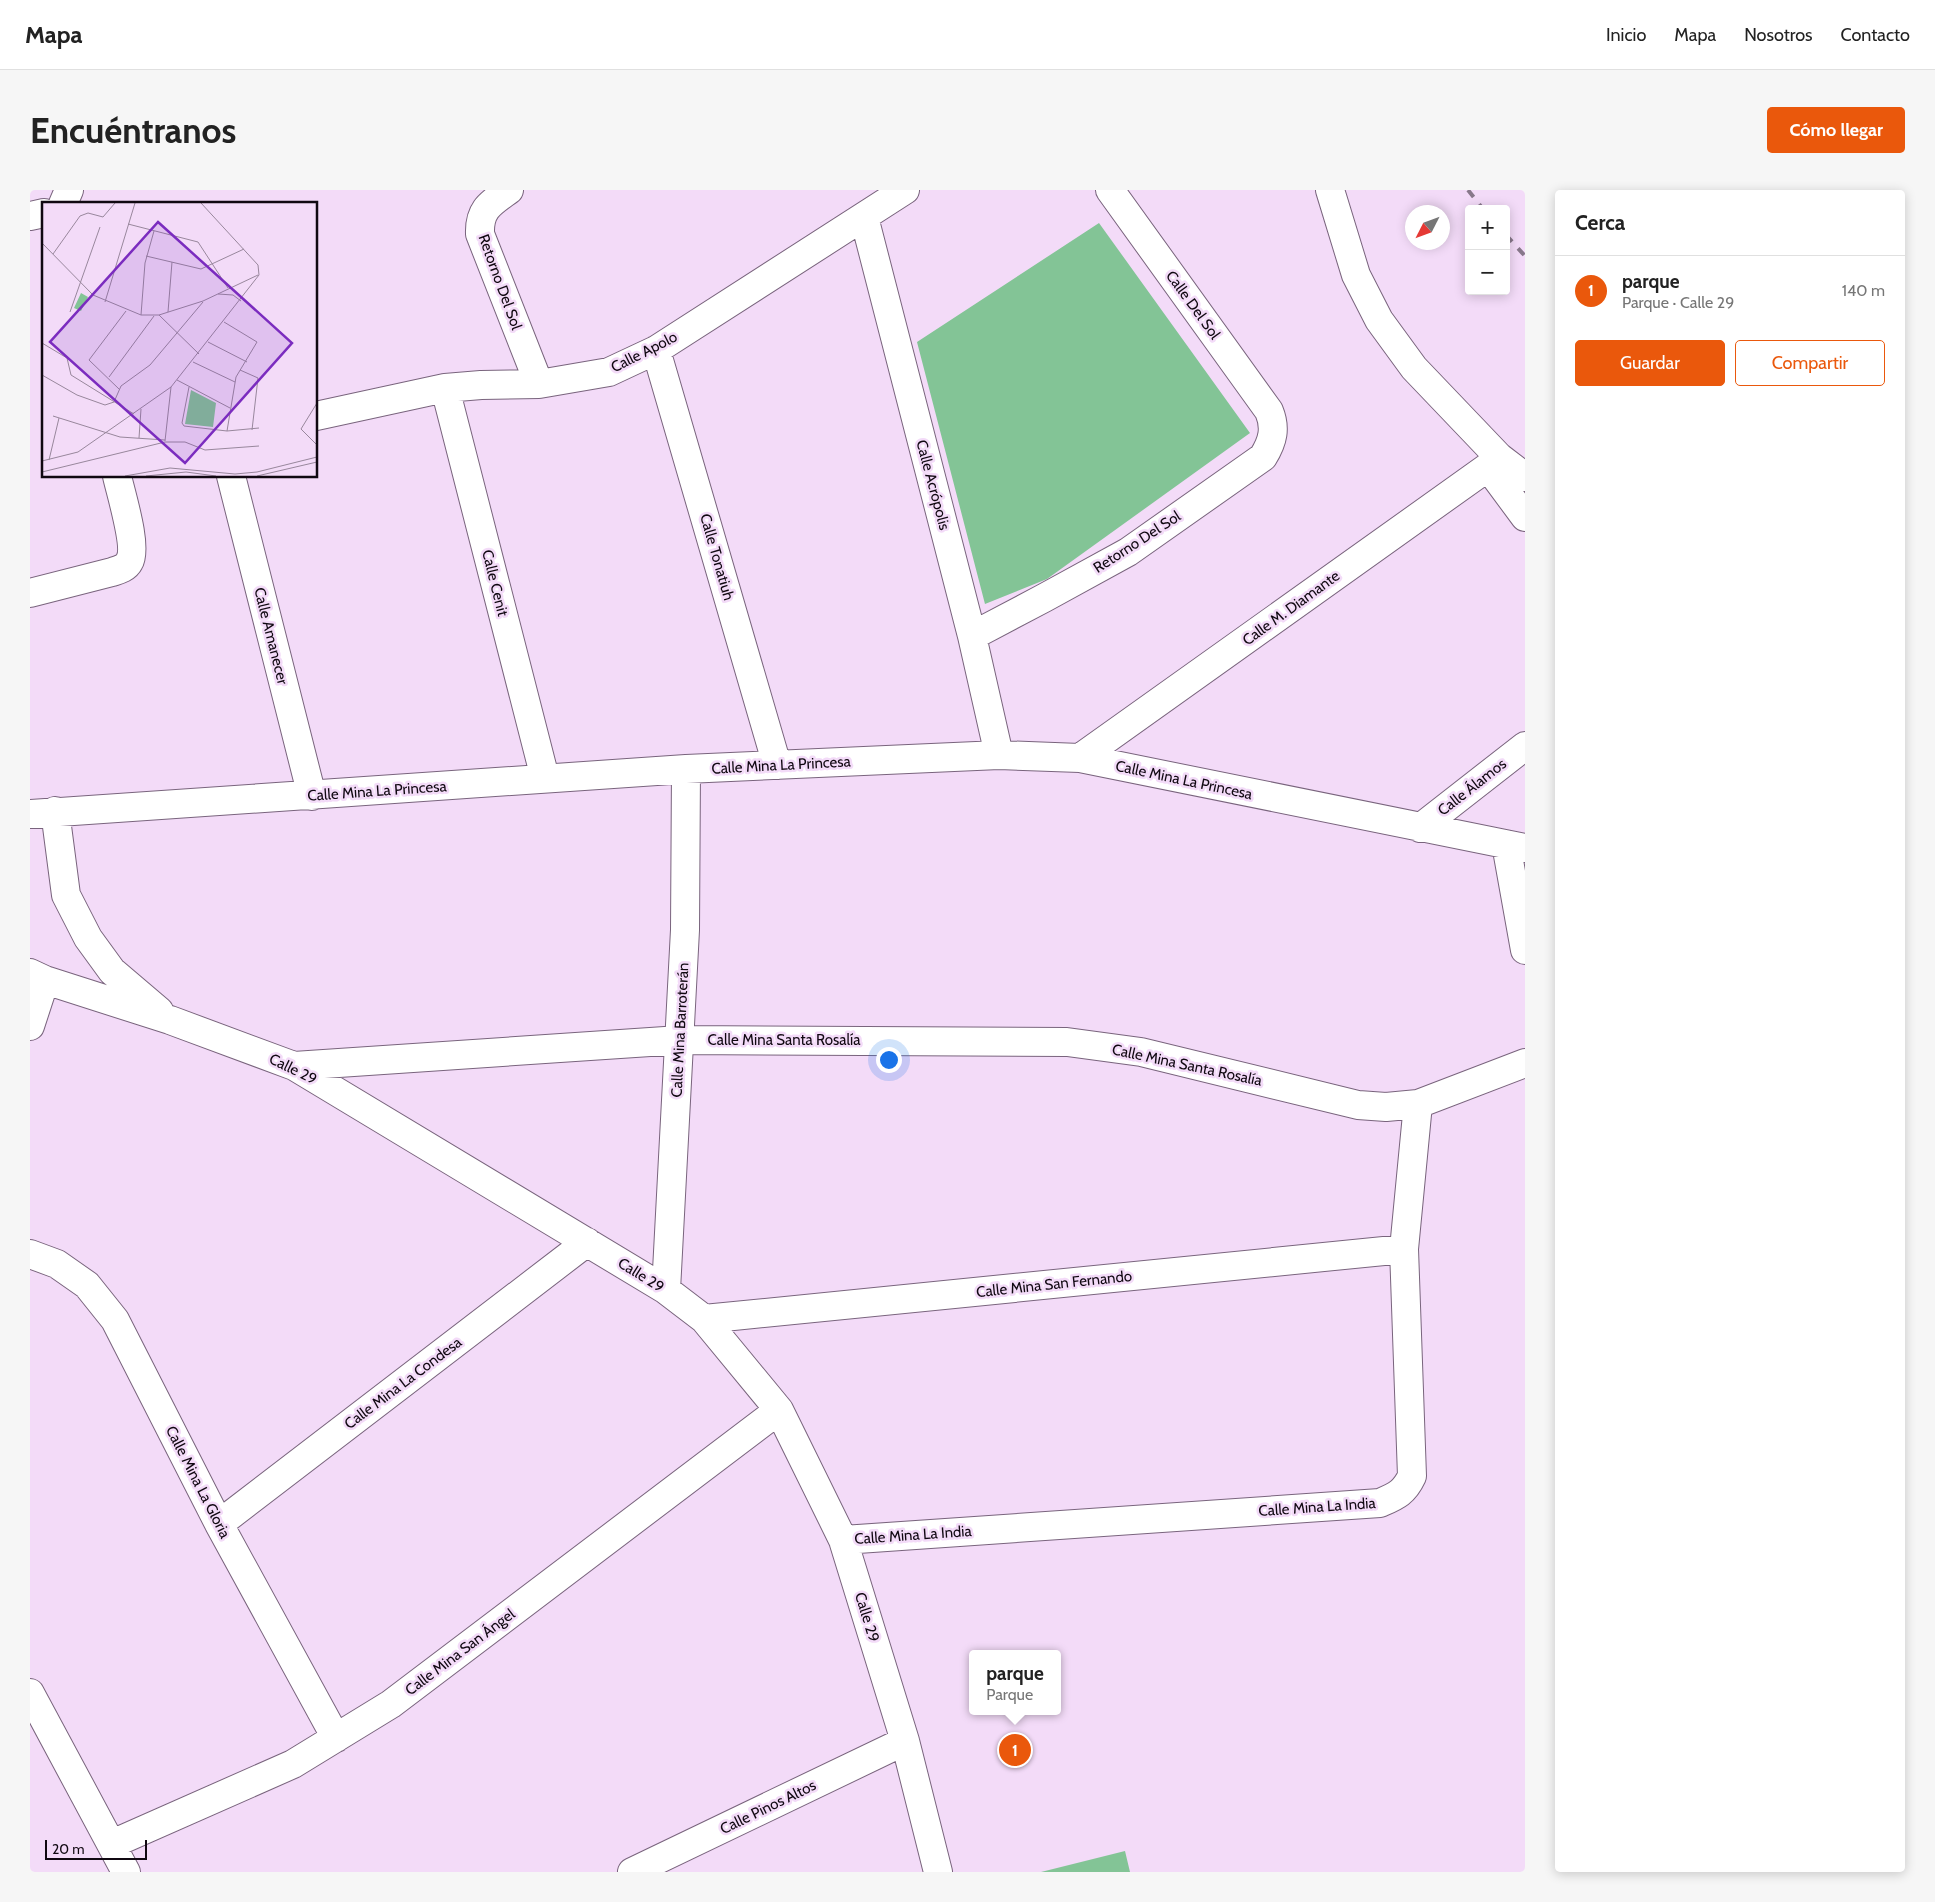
<!DOCTYPE html>
<html lang="es">
<meta charset="utf-8">
<style>
body{margin:0;font-family:Cabin,sans-serif;background:#f6f6f6;color:#222}
.controls{position:absolute;right:15px;top:15px;display:grid;overflow:hidden;border-radius:5px;box-shadow:0 2px 12px #0003}
.controls button{width:45px;height:45px;display:grid;place-items:center;padding:0;border:0;border-bottom:1px solid #e0e0e0;background:#fff;color:#222;font:25px sans-serif}
.compass{position:absolute;left:1375px;top:15px;width:45px;height:45px;border-radius:50%;background:#fff;box-shadow:0 2px 12px #0003;rotate:228deg}
.scale{position:absolute;left:15px;bottom:12px;width:102px;box-sizing:border-box;padding-left:5px;border:2px solid #100811;border-top:0;font-size:14px;line-height:18px;white-space:nowrap;color:#100811;-webkit-text-stroke:4px #f3dbf8;paint-order:stroke}
.you{position:absolute;left:858px;top:869px;width:18px;height:18px;margin:-12px;border:4px solid #fff;border-radius:50%;background:#1a73e8;box-shadow:0 0 0 8px #1a73e833}
.badge{display:grid;place-items:center;width:32px;height:32px;border-radius:50%;background:#ea580c;color:#fff;font-size:16px;font-weight:700}
.pin{position:absolute;translate:-50% -50%;border:2px solid #fff;box-shadow:0 1px 5px #0006}
.popup{position:absolute;left:939px;top:1460px;width:92px;height:65px;box-sizing:border-box;display:grid;place-content:center;border-radius:5px;background:#fff;filter:drop-shadow(0 1px 4px #0005);font-size:16px;white-space:nowrap;color:#767676}
.popup b{font-size:19px;color:#222}
.popup::after{content:'';position:absolute;left:50%;top:100%;margin-left:-10px;border:10px solid transparent;border-top-color:#fff}
.list{margin:0;padding:0;list-style:none}
h2{display:flex;justify-content:space-between;align-items:center;height:65px;margin:0;padding:0 20px;font-size:21px}
h2 small{font-size:16px;font-weight:400;color:#767676}
.list li{display:grid;grid-template-columns:32px 1fr auto;gap:15px;align-items:center;box-sizing:border-box;height:70px;padding:0 20px;border-top:1px solid #e0e0e0}
.list b{display:block;font-size:19px;white-space:nowrap}
.list p{margin:0;font-size:16px;white-space:nowrap;color:#767676}
.list em{font-size:16px;font-style:normal;color:#767676}
.actions{display:flex;gap:10px;padding:15px 20px}
.actions a{flex:1;padding:11px 0;border:1px solid #ea580c;border-radius:5px;text-align:center;font-size:18px;color:#ea580c}
.actions .main{background:#ea580c;color:#fff}
.map{position:relative;flex:none;width:1495px;height:1682px;overflow:hidden;border-radius:5px}
header{display:flex;align-items:center;gap:30px;box-sizing:border-box;height:70px;padding:0 25px;background:#fff;border-bottom:1px solid #e0e0e0}
header strong{font-size:24px}
nav{display:flex;gap:28px;margin-inline-start:auto;font-size:18px}
.intro{display:flex;align-items:center;justify-content:space-between;box-sizing:border-box;height:120px;padding:0 30px}
h1{margin:0;font-size:35px}
.button{padding:12px 22px;border-radius:5px;background:#ea580c;color:#fff;font-size:18px;font-weight:700}
main{display:flex;gap:30px;padding:0 30px}
aside{flex:1;background:#fff;border-radius:5px;box-shadow:0 2px 12px #0003}
.map>svg:first-child{display:block}
</style>
<header>
<strong>Mapa</strong>
<nav><a>Inicio</a><a>Mapa</a><a>Nosotros</a><a>Contacto</a></nav>
</header>
<div class="intro"><h1>Encuéntranos</h1><a class="button">Cómo llegar</a></div>
<main>
<div class="map">
<svg width="1495" height="1682" viewBox="0 0 1495 1682">
<rect width="100%" height="100%" fill="#f3dbf8"/>
<path fill="#83c496" d="M1069 33 1220 243 1017 389 955 414 887 152Z
M1095 1661 1100 1682H1011Z"/>
<g fill="none" stroke-linecap="round" stroke-linejoin="round">
<g stroke="#79647d" stroke-width="30">
<path id="minor" d="M479 0C461 13 449 19 450 44L509 194
M1300 0 1326 85 1349 130 1384 178 1469 267 1495 287
M33 14 39 0
M0 26 14 23
M834 27 942 446 969 565
M626 160 747 575
M415 198 515 588
M286 226 415 198 451 195 509 194 579 182 626 160 875 0
M1458 277 1495 327
M201 286 282 606
M0 403 82 382C88 380 96 378 99 372 108 358 91 304 87 286
M942 446 1014 408 1098 362 1233 267C1243 251 1246 238 1239 221L1080 0
M1050 568 1458 277 1469 267
M25 621 36 705 58 748 82 781 129 821
M0 624 656 579 969 565 1050 568 1495 658
M1390 638 1495 556
M1476 654 1495 760
M0 783 15 790 140 830 264 876 636 1100 674 1129 749 1220 813 1350 875 1551 908 1682
M0 836 15 790
M264 876 650 850 1037 852 1111 862 1328 915 1356 917 1388 914 1495 873
M0 1064 27 1074 57 1095 85 1130 189 1334 306 1548
M636 1100 655 740 656 579
M674 1129 1374 1059
M189 1334 557 1052
M813 1350 1350 1313C1366 1306 1374 1303 1382 1286L1374 1059 1388 914
M0 1503 96 1682
M82 1654 263 1574 361 1514 749 1220
M602 1682 875 1551"/>
</g>
<use href="#minor" stroke="#fff" stroke-width="28"/>
<path stroke="#88788b" stroke-width="4" stroke-dasharray="9 9" stroke-linecap="butt" d="M1438 0 1453 19
M1476 45 1495 66"/>
</g>
<g text-anchor="middle" stroke-width="5" stroke-linejoin="round" paint-order="stroke">
<g font-size="15" fill="#100811" stroke="#f3dbf8">
<text transform="translate(470 92) rotate(70)" y="5">Retorno Del Sol</text>
<text transform="translate(1163 115) rotate(54)" y="5">Calle Del Sol</text>
<text transform="translate(614 162) rotate(-27)" y="5">Calle Apolo</text>
<text transform="translate(903 295) rotate(75)" y="5">Calle Acrópolis</text>
<text transform="translate(1107 352) rotate(-33)" y="5">Retorno Del Sol</text>
<text transform="translate(687 367) rotate(74)" y="5">Calle Tonatiuh</text>
<text transform="translate(465 393) rotate(76)" y="5">Calle Cenit</text>
<text transform="translate(1261 418) rotate(-36)" y="5">Calle M. Diamante</text>
<text transform="translate(241 446) rotate(76)" y="5">Calle Amanecer</text>
<text transform="translate(751 575) rotate(-3)" y="5">Calle Mina La Princesa</text>
<text transform="translate(1154 590) rotate(12)" y="5">Calle Mina La Princesa</text>
<text transform="translate(1442 597) rotate(-38)" y="5">Calle Álamos</text>
<text transform="translate(347 601) rotate(-4)" y="5">Calle Mina La Princesa</text>
<text transform="translate(650 840) rotate(-87)" y="5">Calle Mina Barroterán</text>
<text x="754" y="855">Calle Mina Santa Rosalía</text>
<text transform="translate(1157 875) rotate(12)" y="5">Calle Mina Santa Rosalía</text>
<text transform="translate(263 879) rotate(26)" y="5">Calle 29</text>
<text transform="translate(611 1085) rotate(32)" y="5">Calle 29</text>
<text transform="translate(1024 1094) rotate(-6)" y="5">Calle Mina San Fernando</text>
<text transform="translate(373 1193) rotate(-37)" y="5">Calle Mina La Condesa</text>
<text transform="translate(168 1292) rotate(63)" y="5">Calle Mina La Gloria</text>
<text transform="translate(1287 1317) rotate(-4)" y="5">Calle Mina La India</text>
<text transform="translate(883 1345) rotate(-4)" y="5">Calle Mina La India</text>
<text transform="translate(837 1427) rotate(73)" y="5">Calle 29</text>
<text transform="translate(430 1462) rotate(-37)" y="5">Calle Mina San Ángel</text>
<text transform="translate(738 1617) rotate(-26)" y="5">Calle Pinos Altos</text>
</g>
</g>
<g transform="translate(12 12)">
<rect width="275" height="275" fill="#f3dbf8"/>
<path d="M39 91 46 95 39 109 32 106ZM149 188 174 201 171 225 143 222Z" fill="#83c496"/>
<path fill="none" stroke="#98879c" stroke-width="1" d="M86 22 156 40 186 86M0 41 51 93 99 113H117L161 99 216 73M11 52 38 14 46 11 61 15 73 1M104 54 159 67 202 47M176 92 191 93 199 99M63 100 93 1M28 110 58 25M126 110 130 60M99 113 103 61 112 29M117 113 157 152M182 120 215 140 194 175 185 229M166 140 205 160M0 141 25 156 29 173 92 212M151 160 193 180M198 168 216 176 210 228M0 173 35 193 63 203 72 200M67 175 112 114M135 178 188 206M147 185 140 221 142 224 185 229 217 226M77 187 47 158 84 109M72 200 79 184 108 163 161 100M275 201 259 227 275 243M11 214 78 235 123 238M97 236 99 207M123 239 129 185M7 258 17 216M0 259 36 250 129 185 217 73 216 63 159 1M0 270 123 240H143L163 248 217 244M83 274 128 266 193 272 215 270 275 255M104 274 144 270 174 274M215 274 275 260"/>
<path fill="#7b2cbf" fill-opacity="0.15" stroke="#7b2cbf" stroke-width="2.5" d="M116 20 250 141 143 261 8 140Z"/>
<rect width="275" height="275" fill="none" stroke="#100811" stroke-width="2.5"/>
</g>
</svg>
<div class="controls">
<button>+</button>
<button>−</button>
</div>
<svg class="compass" viewBox="-18 -18 36 36"><path d="M0-13l5 13h-10z" fill="#e53935"/><path d="M0 13l5-13h-10z" fill="#767676"/></svg>
<div class="scale">20 m</div>
<div class="you"></div>
<div class="pin badge" style="left:985px;top:1560px">1</div>
<div class="popup"><b>parque</b>Parque</div>
</div>
<aside>
<h2>Cerca<small></small></h2>
<ul class="list">
<li><span class="badge">1</span><div><b>parque</b><p>Parque · Calle 29</p></div><em>140 m</em></li>
</ul>
<div class="actions"><a class="main">Guardar</a><a>Compartir</a></div>
</aside>
</main>
